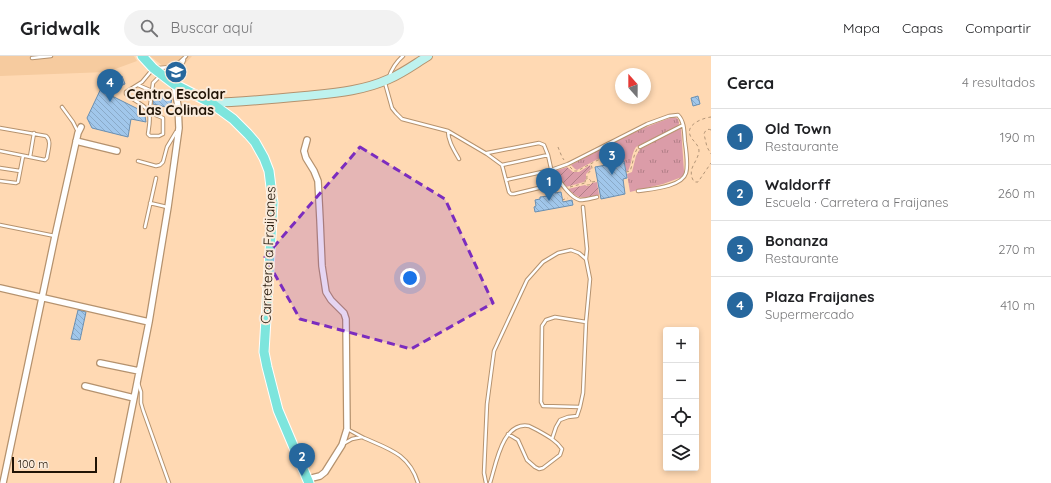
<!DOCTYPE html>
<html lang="es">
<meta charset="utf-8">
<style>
body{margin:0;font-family:Quicksand,sans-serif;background:#f2f2f2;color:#202124}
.controls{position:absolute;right:12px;bottom:12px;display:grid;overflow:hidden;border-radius:4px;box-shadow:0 2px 6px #0003}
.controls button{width:36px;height:36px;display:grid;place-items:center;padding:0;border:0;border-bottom:1px solid #e0e0e0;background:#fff;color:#202124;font:20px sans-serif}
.compass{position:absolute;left:615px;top:12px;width:36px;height:36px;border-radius:50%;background:#fff;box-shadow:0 2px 6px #0003;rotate:339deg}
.scale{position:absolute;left:12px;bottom:10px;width:85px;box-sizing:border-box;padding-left:4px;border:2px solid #201305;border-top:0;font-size:11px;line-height:14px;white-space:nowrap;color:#201305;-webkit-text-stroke:3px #faebdc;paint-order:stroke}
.you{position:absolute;left:410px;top:222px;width:14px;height:14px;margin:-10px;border:3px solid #fff;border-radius:50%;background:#1a73e8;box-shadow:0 0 0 6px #1a73e833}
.badge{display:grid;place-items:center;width:26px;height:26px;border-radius:50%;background:#26679d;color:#fff;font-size:13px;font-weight:700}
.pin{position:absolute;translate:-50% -33px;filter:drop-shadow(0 1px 2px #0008)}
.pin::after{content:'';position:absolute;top:21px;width:14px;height:12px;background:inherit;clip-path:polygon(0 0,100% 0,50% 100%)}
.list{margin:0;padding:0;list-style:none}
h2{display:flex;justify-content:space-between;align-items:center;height:52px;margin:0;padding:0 16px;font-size:17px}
h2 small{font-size:13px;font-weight:400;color:#757577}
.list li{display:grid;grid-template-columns:26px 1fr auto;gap:12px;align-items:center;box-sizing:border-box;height:56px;padding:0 16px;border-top:1px solid #e0e0e0}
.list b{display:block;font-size:15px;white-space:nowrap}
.list p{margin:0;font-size:13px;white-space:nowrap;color:#757577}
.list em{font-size:13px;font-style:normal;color:#757577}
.icon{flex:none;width:22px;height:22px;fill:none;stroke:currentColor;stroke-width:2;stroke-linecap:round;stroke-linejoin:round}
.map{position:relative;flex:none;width:711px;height:427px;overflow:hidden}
header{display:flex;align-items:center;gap:24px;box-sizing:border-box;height:56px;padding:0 20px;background:#fff;border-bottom:1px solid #e0e0e0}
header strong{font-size:19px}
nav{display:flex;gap:22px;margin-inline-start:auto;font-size:14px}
.search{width:280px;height:36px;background:#f2f2f2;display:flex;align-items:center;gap:10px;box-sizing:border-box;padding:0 14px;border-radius:22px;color:#757577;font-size:15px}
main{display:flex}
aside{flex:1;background:#fff}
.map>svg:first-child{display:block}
</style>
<header>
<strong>Gridwalk</strong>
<div class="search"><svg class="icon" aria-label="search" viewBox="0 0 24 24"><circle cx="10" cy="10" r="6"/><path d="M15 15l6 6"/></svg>Buscar aquí</div>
<nav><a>Mapa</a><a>Capas</a><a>Compartir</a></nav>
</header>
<main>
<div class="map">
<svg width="711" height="427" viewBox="0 0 711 427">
<defs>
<pattern id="grass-tufts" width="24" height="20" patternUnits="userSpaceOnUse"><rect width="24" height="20" fill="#db9ca8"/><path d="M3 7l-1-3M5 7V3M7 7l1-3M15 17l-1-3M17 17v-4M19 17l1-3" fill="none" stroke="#b17e87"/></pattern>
<pattern id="garden-furrows" width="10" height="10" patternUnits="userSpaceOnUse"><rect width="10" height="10" fill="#db9ca8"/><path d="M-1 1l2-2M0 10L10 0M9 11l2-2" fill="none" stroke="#b17e87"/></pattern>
<pattern id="building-back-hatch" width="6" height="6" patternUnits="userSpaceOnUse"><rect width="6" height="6" fill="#a1c7eb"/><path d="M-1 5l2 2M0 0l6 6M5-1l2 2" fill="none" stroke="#8aaac8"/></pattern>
</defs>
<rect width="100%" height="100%" fill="#ffd9b3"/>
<path fill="#f6cb9f" d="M0 0H134L137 5 107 16 0 20Z
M150 0H192L183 10 180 23Z"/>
<path fill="url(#grass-tufts)" d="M673 61C677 61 679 63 679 68L678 70 636 91C631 98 632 108 628 115H626L624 105 620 106 618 96 610 98V99L598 103 577 114 575 113 571 109C604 91 637 73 673 61Z
M681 72 684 115V118L682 121 663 128 630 136 627 118 632 116 636 100 640 93Z"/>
<path fill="url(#garden-furrows)" d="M590 109 591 113 586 118V123L584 126 566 131 555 115 567 111 573 116H579Z
M597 126 599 139C584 142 580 145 568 133L585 129 587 130H589L592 127Z"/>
<path fill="url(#building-back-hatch)" stroke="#6a8fb1" d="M122 20 125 28 113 33 110 39 140 54 137 60H145L146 66 131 63 128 81 92 72 87 62 104 26Z
M154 38 172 42 170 52 153 48Z
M698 40 700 48 693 50 691 42Z
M618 96 620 106 624 105 626 116 627 122 623 123 625 138 601 143 595 111 612 108 610 98Z
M554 134 555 137 561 136 563 146 572 144 573 149 535 156 534 151 536 150 535 144 540 143V141L548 140 547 135Z
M78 254 86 256 80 284 71 283Z"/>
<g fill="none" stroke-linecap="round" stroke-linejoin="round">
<g stroke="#b5926e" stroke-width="4.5">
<path id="lane" d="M32 2 51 0
M158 12C169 12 179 9 186 0
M152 14 142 26 126 36V38C130 42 135 44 139 47 153 55 150 64 148 78L150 80H159L163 78V62L153 58 151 56 150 51 153 27 160 20
M389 21C392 12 396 6 403 0
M175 26 184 4
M385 27 392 52 396 57 402 63 448 75 487 98 502 109 509 136 511 138H514L551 129 554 126 548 99 502 109
M138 29 152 35
M62 51 73 66 78 76
M0 72 46 80C52 85 48 94 47 102L45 104 0 95
M448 75C448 85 454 94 459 103
M640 91 683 69
M487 97 539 87 544 89 548 99
M30 101 34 77
M138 105 156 110 160 109 163 106 167 91 176 76
M0 112 20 115
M553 116C559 124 570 142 580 144 586 144 592 142 597 141
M506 124 551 114 568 108 647 68 669 60 678 59C685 66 684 77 685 86 686 93 688 110 686 117 682 131 651 133 638 135
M0 125 16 127 18 126 23 100
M150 147 167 151
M583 151 587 193 586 203 590 223 586 266 583 337 580 351 543 350 541 346 542 270 546 264 555 261 586 266
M0 169 55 180
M145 171 156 122
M138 327 141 336V347L143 354 169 427
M347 373C353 376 358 379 364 382 389 393 409 398 418 427
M552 383 556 371 560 364 568 361 577 360 580 351
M343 388 352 383 362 381
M486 427 484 417 487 348 494 295 527 224 543 206 558 197 571 194 579 197 586 203
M490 427C496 409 502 365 529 370 531 371 535 373 537 374 546 379 556 384 562 393L560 399 543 412 539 413 535 411 527 404 518 384 508 378"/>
</g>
<g stroke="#b5926e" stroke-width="8">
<path id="street" d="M307 84 304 95 306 102 314 115 318 125 320 164 322 210 326 236 331 244 344 257 346 263 347 373 342 389 325 416 320 420 308 423
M76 85 117 95
M0 232 149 266
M100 307 139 315
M85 330 134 342
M3 427 55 180 78 77 81 71
M117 427 134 342 149 266 168 151 179 72 178 50 174 28"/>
</g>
<g stroke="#b5926e" stroke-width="10">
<path id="secondary" d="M211 47C243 46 274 43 305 40 334 37 363 35 389 23 403 17 415 8 428 0"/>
</g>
<g stroke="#fff" stroke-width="11">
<path id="primary" d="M142 0 153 12 174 28 211 47 233 63 248 78 255 86 264 102 269 115 273 147 264 296 267 311 278 354 309 427"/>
</g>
<path stroke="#b39577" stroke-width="1" stroke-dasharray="3 3" stroke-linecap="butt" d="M711 61C703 62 686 68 690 79 692 85 699 88 699 95 698 106 687 112 693 124L695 126H698L711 107
M711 74C707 72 705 75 704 78L707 91 711 98
M558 91 562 101 564 104
M570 111 574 115H577L598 104 611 101
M626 116 630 115C633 108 633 100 637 93
M585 126a3 3 0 1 1 6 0a3 3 0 1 1-6 0Z
M587 123C586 117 590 117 592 112L591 108
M592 126 598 125
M570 131 585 127
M562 144 568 142"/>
<use href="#lane" stroke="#fff" stroke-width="2.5"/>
<use href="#street" stroke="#fff" stroke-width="5.5"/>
<use href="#secondary" stroke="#bef2ee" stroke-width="8"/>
<use href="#primary" stroke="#7de5dd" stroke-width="9"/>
</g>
<path fill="#7b2cbf" fill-opacity="0.2" stroke="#7b2cbf" stroke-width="3" stroke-dasharray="8 5" stroke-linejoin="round" d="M360 91 445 143 493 247 411 293 300 263 265 201Z"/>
<defs>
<g id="school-disc" transform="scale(1.15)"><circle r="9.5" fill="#26679d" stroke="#faebdc"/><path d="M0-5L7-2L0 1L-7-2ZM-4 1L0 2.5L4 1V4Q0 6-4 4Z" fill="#fff"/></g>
</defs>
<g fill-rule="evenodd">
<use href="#school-disc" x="176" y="16"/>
</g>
<g text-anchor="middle" stroke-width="4" stroke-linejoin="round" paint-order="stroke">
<g font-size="14" font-weight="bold" fill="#201305" stroke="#faebdc">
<text x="176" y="43">Centro Escolar<tspan x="176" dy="16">Las Colinas</tspan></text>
</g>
<g font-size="14" fill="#201305" stroke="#faebdc">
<text transform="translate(268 199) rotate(-88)" y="5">Carretera a Fraijanes</text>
</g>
</g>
</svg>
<div class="controls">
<button>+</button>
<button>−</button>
<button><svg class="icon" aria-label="locate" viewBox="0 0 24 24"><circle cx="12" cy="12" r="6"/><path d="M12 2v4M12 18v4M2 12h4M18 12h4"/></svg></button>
<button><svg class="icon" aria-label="layers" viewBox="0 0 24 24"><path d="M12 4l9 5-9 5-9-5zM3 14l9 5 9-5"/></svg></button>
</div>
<svg class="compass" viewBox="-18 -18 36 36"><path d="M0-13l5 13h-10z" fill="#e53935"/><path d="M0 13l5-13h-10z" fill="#757577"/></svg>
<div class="scale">100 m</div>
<div class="you"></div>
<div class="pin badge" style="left:549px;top:145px">1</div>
<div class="pin badge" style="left:302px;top:420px">2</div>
<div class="pin badge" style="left:612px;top:119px">3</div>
<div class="pin badge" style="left:110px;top:46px">4</div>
</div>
<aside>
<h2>Cerca<small>4 resultados</small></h2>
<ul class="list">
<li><span class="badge">1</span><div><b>Old Town</b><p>Restaurante</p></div><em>190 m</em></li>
<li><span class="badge">2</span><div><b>Waldorff</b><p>Escuela · Carretera a Fraijanes</p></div><em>260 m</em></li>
<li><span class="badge">3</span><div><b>Bonanza</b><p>Restaurante</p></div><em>270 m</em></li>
<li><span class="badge">4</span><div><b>Plaza Fraijanes</b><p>Supermercado</p></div><em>410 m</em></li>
</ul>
</aside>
</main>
